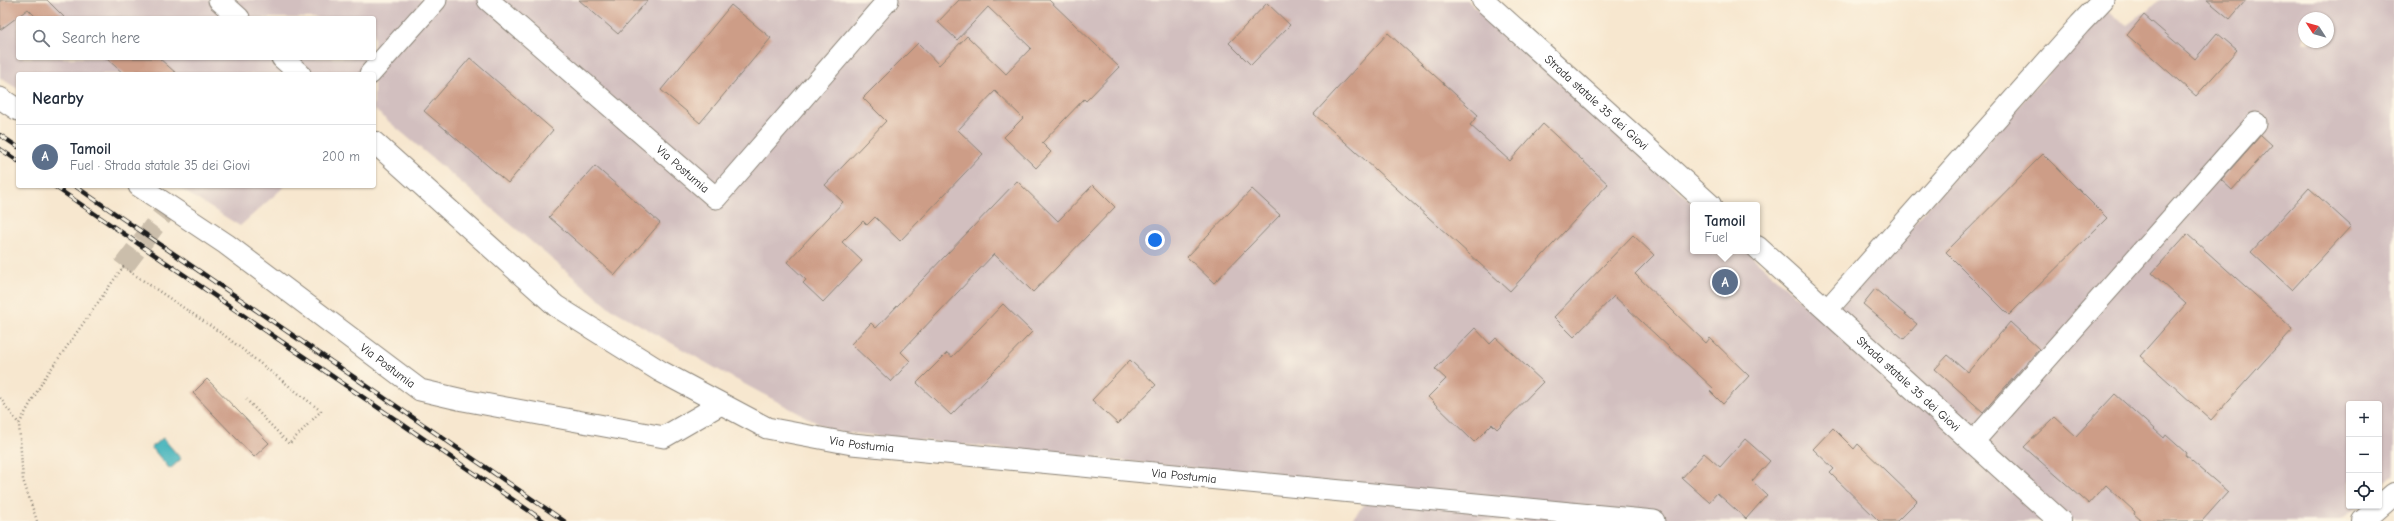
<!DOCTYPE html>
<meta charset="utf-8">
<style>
body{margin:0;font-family:"Comic Neue",sans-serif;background:#f6f6f7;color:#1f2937}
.controls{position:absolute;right:12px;bottom:12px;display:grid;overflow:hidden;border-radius:4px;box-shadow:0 1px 3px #0004}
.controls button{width:36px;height:36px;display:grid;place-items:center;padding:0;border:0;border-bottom:1px solid #e0e1e3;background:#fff;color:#1f2937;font:20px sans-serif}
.compass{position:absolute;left:2298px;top:12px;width:36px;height:36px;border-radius:50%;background:#fff;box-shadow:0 1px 3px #0004;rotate:306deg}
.you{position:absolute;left:1155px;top:240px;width:14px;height:14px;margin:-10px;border:3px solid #fff;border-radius:50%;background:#1a73e8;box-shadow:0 0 0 6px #1a73e833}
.badge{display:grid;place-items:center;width:26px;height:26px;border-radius:50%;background:#ea580c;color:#fff;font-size:13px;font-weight:700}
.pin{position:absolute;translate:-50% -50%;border:2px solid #fff;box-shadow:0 1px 4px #0006}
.popup{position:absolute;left:1690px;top:202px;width:70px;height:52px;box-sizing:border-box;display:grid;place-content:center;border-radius:4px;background:#fff;filter:drop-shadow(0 1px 3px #0005);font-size:13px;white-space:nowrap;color:#747a83}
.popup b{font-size:15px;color:#1f2937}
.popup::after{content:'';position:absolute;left:50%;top:100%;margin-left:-8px;border:8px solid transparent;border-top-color:#fff}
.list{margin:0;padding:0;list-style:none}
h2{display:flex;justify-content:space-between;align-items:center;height:52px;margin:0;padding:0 16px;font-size:17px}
h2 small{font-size:13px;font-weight:400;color:#747a83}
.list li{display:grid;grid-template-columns:26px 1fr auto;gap:12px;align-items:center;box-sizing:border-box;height:64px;padding:0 16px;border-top:1px solid #e0e1e3}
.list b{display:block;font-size:15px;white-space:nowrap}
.list p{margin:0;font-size:13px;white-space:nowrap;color:#747a83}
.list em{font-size:13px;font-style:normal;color:#747a83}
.icon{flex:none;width:22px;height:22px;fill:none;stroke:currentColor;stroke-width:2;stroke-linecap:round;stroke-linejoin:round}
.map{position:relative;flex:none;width:2394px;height:521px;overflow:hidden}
.search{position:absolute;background:#fff;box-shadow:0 1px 3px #0004;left:16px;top:16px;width:360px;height:44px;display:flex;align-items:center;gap:10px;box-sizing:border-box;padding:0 14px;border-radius:4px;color:#747a83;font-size:15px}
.panel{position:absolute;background:#fff;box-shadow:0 1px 3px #0004;left:16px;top:72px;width:360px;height:116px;border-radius:4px}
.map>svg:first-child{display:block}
</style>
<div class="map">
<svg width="2394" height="521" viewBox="0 0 2394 521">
<rect width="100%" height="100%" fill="#fcf5e5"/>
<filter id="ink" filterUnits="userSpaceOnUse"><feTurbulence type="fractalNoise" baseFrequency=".025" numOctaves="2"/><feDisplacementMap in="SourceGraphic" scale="8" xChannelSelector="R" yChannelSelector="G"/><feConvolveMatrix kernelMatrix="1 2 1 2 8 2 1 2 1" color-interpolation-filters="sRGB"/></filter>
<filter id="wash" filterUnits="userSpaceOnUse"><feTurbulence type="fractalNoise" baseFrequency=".012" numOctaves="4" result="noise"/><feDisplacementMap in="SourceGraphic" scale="16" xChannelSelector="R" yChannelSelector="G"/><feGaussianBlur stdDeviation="0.9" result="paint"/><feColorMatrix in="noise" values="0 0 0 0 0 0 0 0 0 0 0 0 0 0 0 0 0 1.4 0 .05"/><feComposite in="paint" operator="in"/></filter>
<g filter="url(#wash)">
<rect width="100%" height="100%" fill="#f7e7cf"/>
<path fill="#d2bfbf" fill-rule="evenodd" d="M0 0H1467L1695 205H1693V251H1746L1825 323 2102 13 2108 12 2127 25 2161 0H2394V475L2379 488V404H2349V506H2358L2341 521H1350L1380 487 832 431 724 373 610 308 374 109V74H18V89L0 78ZM18 18H374V58H18ZM2304 18H2328V42H2304Z
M176 186H285L240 226Z"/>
<path fill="#43b3bb" stroke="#30686c" d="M163 438 181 459 170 469 151 447Z"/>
<g id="blocks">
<path fill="#cd9d87" d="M0 0H47L65 18H37L28 9 0 30Z
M579 0H648L618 34Z
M959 0H1049L1119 67 1086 101 1084 99 1042 143 1051 152 1036 168 1004 137 1023 118 995 91 958 130 983 154 900 241 875 217 867 225 863 221 842 242 862 261 823 302 803 283 806 280 787 262 843 202 825 185 886 121 863 98 918 43 939 65 967 36 1006 74 1031 48 988 7 957 40 938 22Z
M2207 0H2246L2230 19Z
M1267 3 1290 25 1251 65 1229 43Z
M731 5 771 38 700 123 661 90Z
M2144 15 2195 59 2217 33 2237 50 2196 96 2127 35Z
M1388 33 1478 115 1470 125 1510 161 1543 124 1608 184 1510 291 1314 114Z
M106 58H159L177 74H124Z
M470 58 553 130 508 183 424 111Z
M2261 135 2272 145 2232 190 2221 180Z
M2043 154 2107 218 2009 315 1946 252Z
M595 166 660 223 615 275 549 217Z
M1017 181 1058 221 1093 185 1115 207 1033 292 994 254 901 352 910 361 891 382 851 344 871 323 876 328Z
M2309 188 2351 226 2292 290 2251 252Z
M1252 189 1280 215 1214 283 1187 257Z
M2187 234 2293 329 2211 420 2140 356 2186 304 2152 273Z
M1633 235 1654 255 1635 274 1706 343 1710 338 1749 376 1723 404 1710 391 1713 388 1614 296 1574 337 1554 317Z
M1875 289 1917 324 1904 339 1863 304Z
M1003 304 1032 332 951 415 917 383 947 353 952 357Z
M2010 322 2039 349 1983 412 1935 369 1948 355 1968 372Z
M1475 328 1490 344 1496 338 1543 382 1497 429 1492 424 1474 442 1428 397 1446 379 1435 369Z
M1130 360 1156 385 1118 424 1092 400Z
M207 379 269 443 254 457 193 393Z
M2115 394 2164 438 2166 435 2186 453 2185 455 2228 492 2202 521H2142L2134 514 2135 512 2106 485 2089 504 2024 447 2055 417 2076 436Z
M1833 428 1854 449 1858 444 1917 501 1897 521H1879L1830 473 1834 469 1813 449Z
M1745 439 1770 461 1752 481 1767 495 1746 519 1717 493 1709 502 1682 478 1704 453 1720 467Z"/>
</g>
</g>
<g filter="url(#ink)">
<use href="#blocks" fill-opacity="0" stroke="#8a8276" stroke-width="1"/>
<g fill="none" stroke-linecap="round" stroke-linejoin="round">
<path stroke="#cbbeab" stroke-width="21" stroke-dasharray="21 10" stroke-linecap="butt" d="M123 267 170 205"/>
<g stroke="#8a8276" stroke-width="23">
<g id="minor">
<path d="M219 0 239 18"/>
<path id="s1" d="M488 0 716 198 888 0"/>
<path d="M282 58 300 74"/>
<path d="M370 74 436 0"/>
<path d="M0 98 18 110"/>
<path id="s2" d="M374 142 556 306 660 371 767 428 852 444 1654 521"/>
<path id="s3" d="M139 186 226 244 420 390 463 400 664 437 721 404"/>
<path d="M1827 310 2080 24 2103 0"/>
<path d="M1973 442 2256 123"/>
</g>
</g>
<g stroke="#8a8276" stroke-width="24">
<g id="major">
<path id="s4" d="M1483 0 1710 205"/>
<path id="s5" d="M1757 247 2060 521"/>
<path d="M2363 521 2394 494"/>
</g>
</g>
<path stroke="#8a8276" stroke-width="2.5" stroke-dasharray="1 3" stroke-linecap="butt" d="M0 398 19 424
M37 521 23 480 19 424 44 379 123 267 224 335 321 411 289 444 245 398"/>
<use href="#minor" stroke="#fff" stroke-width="21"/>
<use href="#major" stroke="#fff" stroke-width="22"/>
<g stroke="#1c1c1c" stroke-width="4.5">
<path id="rail" d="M0 135 18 147
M0 149 18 161
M54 186 544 521
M75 186 564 521"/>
</g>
<use href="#rail" stroke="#fcf5e5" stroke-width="3" stroke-dasharray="9" stroke-linecap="butt"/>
</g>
</g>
<g text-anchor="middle" stroke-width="4" stroke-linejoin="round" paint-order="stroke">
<g font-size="12" fill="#1c1c1c" stroke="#fcf5e5">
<text dy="4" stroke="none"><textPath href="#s4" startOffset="153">Strada statale 35 dei Giovi</textPath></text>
<text dy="4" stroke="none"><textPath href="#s1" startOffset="258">Via Postumia</textPath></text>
<text dy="4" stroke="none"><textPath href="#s3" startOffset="307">Via Postumia</textPath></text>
<text dy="4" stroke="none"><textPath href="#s5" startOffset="204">Strada statale 35 dei Giovi</textPath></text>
<text dy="4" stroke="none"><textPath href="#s2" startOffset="585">Via Postumia</textPath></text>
<text dy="4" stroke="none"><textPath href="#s2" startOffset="909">Via Postumia</textPath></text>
</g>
</g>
</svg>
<div class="controls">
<button>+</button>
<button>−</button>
<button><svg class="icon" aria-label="locate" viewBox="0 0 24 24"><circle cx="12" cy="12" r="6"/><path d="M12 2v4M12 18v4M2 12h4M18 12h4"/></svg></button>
</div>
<svg class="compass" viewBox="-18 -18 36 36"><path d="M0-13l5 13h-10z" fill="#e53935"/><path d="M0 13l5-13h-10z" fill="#747a83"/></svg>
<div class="you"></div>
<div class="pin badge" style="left:1725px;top:282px;background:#5c6f8a">A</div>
<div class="popup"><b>Tamoil</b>Fuel</div>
<div class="search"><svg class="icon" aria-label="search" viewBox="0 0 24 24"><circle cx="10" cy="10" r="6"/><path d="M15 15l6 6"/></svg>Search here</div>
<section class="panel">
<h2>Nearby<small></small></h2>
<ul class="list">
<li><span class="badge" style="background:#5c6f8a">A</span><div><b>Tamoil</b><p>Fuel · Strada statale 35 dei Giovi</p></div><em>200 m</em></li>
</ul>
</section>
</div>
